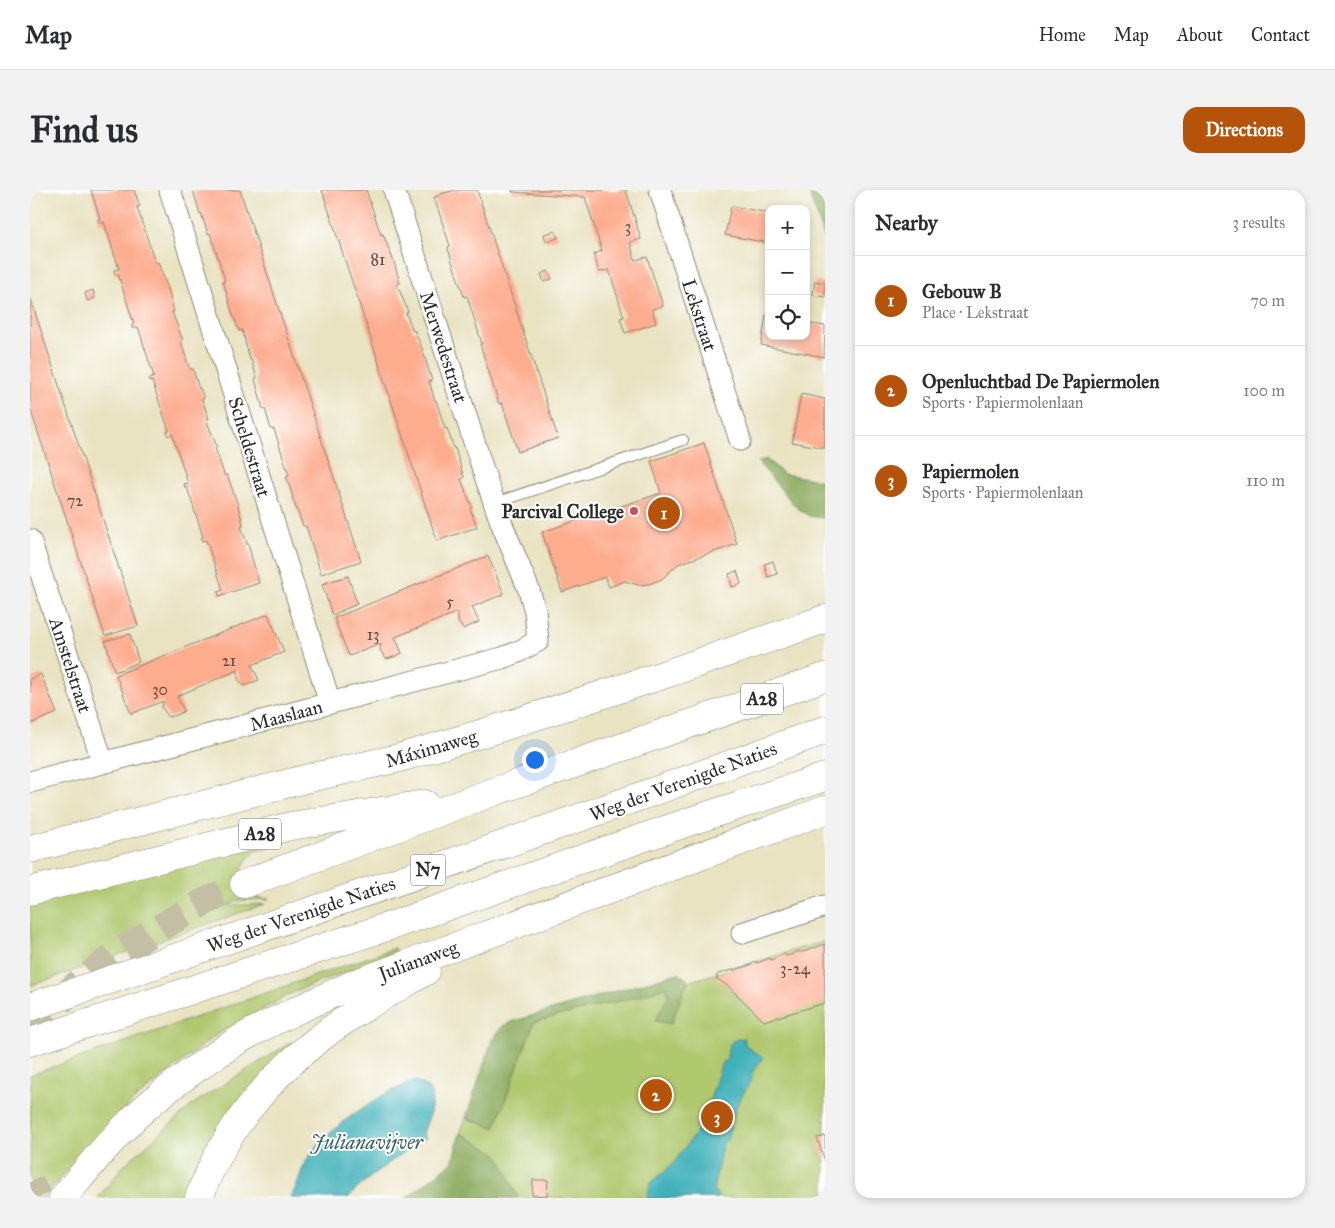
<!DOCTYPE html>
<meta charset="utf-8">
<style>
body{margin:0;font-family:"IM FELL Great Primer",serif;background:#f2f2f3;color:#2b2b33}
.controls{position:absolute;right:15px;top:15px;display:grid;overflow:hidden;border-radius:10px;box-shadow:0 2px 8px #0003}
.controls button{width:45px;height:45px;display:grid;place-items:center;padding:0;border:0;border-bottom:1px solid #e1e1e2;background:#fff;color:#2b2b33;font:25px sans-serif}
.you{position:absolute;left:504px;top:569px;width:18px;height:18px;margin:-12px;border:4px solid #fff;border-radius:50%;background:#1a73e8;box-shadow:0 0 0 8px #1a73e833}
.badge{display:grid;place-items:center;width:32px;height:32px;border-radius:50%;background:#b45309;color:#fff;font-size:16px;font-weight:700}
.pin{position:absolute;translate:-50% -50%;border:2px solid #fff;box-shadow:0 1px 5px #0006}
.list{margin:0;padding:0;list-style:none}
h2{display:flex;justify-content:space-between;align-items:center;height:65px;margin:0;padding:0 20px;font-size:21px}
h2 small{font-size:16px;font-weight:400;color:#7c7c81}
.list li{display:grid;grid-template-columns:32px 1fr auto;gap:15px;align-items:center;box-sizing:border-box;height:90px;padding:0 20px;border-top:1px solid #e1e1e2}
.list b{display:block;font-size:19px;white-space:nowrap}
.list p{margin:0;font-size:16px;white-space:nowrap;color:#7c7c81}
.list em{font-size:16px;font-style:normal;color:#7c7c81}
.icon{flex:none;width:28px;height:28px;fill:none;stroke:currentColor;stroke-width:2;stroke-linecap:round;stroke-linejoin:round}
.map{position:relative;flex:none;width:795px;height:1008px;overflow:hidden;border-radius:15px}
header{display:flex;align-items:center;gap:30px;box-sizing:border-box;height:70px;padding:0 25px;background:#fff;border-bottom:1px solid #e1e1e2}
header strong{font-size:24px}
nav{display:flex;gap:28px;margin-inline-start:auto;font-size:18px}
.intro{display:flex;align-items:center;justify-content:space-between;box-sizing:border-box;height:120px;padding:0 30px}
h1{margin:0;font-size:35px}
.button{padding:12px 22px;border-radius:15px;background:#b45309;color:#fff;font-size:18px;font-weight:700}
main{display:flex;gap:30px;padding:0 30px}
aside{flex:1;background:#fff;border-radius:15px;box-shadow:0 2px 8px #0003}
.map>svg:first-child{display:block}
</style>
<header>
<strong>Map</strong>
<nav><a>Home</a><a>Map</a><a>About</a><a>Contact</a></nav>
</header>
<div class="intro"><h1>Find us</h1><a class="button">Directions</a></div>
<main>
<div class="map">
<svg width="795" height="1008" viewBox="0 0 795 1008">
<rect width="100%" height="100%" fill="#fff"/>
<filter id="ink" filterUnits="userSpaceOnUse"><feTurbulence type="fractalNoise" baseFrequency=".02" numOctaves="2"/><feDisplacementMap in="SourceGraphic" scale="10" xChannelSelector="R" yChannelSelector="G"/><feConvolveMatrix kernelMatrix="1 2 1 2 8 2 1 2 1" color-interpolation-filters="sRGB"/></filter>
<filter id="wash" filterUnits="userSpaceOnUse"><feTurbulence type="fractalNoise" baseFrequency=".0096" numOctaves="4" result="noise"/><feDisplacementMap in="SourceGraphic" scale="20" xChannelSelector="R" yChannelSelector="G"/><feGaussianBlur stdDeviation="1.12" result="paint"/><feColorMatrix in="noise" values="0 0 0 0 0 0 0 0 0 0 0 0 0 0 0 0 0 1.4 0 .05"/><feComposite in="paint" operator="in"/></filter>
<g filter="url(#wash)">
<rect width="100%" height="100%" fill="#e9e3c2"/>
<path fill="#b0c86e" stroke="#6e7a4c" d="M244 648 245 655C238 658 225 660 220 666 202 686 214 708 239 709L204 711 199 715 235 714 0 796V710Z
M795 751V1008H388L433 973 441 949 430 943 436 928 447 931 480 837 645 789 654 793Z
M365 758 366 762 266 801 186 845 105 909 23 996 14 1008H0V885Z
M261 852 265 859 160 1008H68L94 975 166 912Z"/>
<path fill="#8cac61" stroke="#5c6c46" d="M778 0H795V49Z
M736 269 754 284 795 291V328L779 326 766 317 728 272Z
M648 783 658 790 641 834 625 831 639 805 636 797 609 806 504 832 465 938 436 928 462 850 473 836 484 831Z
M430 943 466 963 474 975 488 1008H376L422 973Z"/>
<path fill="#41b1ba" stroke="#366e72" d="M714 848 716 856 733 868 721 884 723 886 706 917 697 951H693L683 1001 687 1003V1008H617L620 994 643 974 669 938 666 936 680 910 692 872H696C699 857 696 850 714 848Z
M386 891C389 893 394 895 397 897 408 908 397 931 393 944L396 948C368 966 341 984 318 1008H260C268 996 269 985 275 973 291 942 353 900 386 891Z"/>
<g id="blocks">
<path fill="#fdac8e" d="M61 0H104L110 16 107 17 125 72H128L139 102 144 122H142L153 151 151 152 159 177 160 179H163L169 199 170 198 174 208 172 209 179 229H176L187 257 185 258 194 284 195 286 197 285 208 315 213 335 211 336 217 354H218L229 393 189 406 188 402 193 400 176 350 172 351 171 348 173 347 157 297 155 298 154 294 158 293 142 244 138 246 137 242 139 241 122 191 120 192 119 189 124 187 108 137 103 139 102 137V135L104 134 88 84 85 85 84 80 89 79 74 32 69 33 68 31V29H70Z
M163 0H210L331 371 291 384 276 336H273L262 307H263L256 286 259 285 244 239H241L235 219H233L225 189 227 188 221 169 220 170 212 140 209 141 202 122 193 91 195 90 180 43 178 44 171 23 170 24Z
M292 0H336L351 45 353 44 364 72 370 93 367 94 378 122 376 123 383 141H385L393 161 402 191H399L405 211 406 210 415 239 417 238 424 259 425 258 434 288 431 289 442 317 440 318 447 337 407 351Z
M426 0H447L528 248 488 262 472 213 469 214 450 154H452L437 106 434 107 418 59V57L420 56 404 7 409 6 410 4Z
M482 0H596L611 49 600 52 605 70 617 67 633 116 622 119 626 133 595 143 590 128 594 127 579 80 569 82 564 64 572 61 555 7 482 2Z
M701 16 739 23V53L695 45Z
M525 41 528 48 516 52 514 44Z
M518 81 522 89 514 92 511 84Z
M785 91 795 93V107L783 105Z
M63 100 65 108 57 111 55 103Z
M0 107 108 436 75 446 0 218Z
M736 125 739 126V146H776V133L795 136 794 167 731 155Z
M771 204 795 209V258L762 252Z
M674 253 707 354 648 374 632 389 619 394 608 395 595 391 579 397 575 387 532 402 512 342 631 303 621 271Z
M458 366 474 404 442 417 449 432 433 439 428 431V422L365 447 372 463 364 467 356 469 350 460 351 454 319 466 304 428Z
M743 371 747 384 738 387 734 374Z
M707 381 711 394 702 397 699 384Z
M318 386 327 414 302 425 292 394Z
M238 424 254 462 222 475 229 490 214 496 208 489V480L147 506 154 521 147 525 139 527 132 518 133 511 101 524 86 485Z
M100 444 109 472 85 482 75 451Z
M11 484 27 523 0 534V489Z
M795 754V813L734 831 699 797 686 788 688 784 721 775 726 771 727 773 740 768 741 770 754 764 756 766 763 764 768 761 770 762 777 761 782 757 784 758Z
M795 946V971L787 948Z
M503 990H518L517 1006 502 1005Z"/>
</g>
</g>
<g filter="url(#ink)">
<use href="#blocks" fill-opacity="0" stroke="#8a8776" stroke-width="1"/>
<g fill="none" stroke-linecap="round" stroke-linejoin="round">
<path stroke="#c3bea4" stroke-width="28" stroke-dasharray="28 14" stroke-linecap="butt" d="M0 842 44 797 89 762 174 712 214 694
M0 992 8 1008"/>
<g stroke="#8a8776" stroke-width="12">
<path id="service" d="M465 313 653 250"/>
</g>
<g stroke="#8a8776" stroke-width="23">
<path id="minor" d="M140 0 300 513
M630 0 710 250
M0 350 73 573
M0 592 472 468 488 462 508 451 505 421 499 400 471 332 454 283 364 0
M712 743 795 716"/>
</g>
<g stroke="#8a8776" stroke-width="29">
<path id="secondary" d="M0 659 279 588 369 568 460 541 636 484 795 429"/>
</g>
<g stroke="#8a8776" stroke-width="29">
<path id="trunk" d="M214 694 463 602 795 487
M0 701 261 636 395 614
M0 817C266 727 531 636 795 540
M0 852 360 736 664 630 795 587
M33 1008C59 977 85 944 115 918 143 893 176 871 207 851 244 829 285 812 324 794L795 620
M169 1008C191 946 235 891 286 851 320 824 359 803 396 781"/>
</g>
<use href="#service" stroke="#fff" stroke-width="10"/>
<use href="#minor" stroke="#fff" stroke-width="21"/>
<use href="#secondary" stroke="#fff" stroke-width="28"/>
<use href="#trunk" stroke="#fff" stroke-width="28"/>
</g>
</g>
<circle fill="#d1495b" stroke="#fff" stroke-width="2" cx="604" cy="321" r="5"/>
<g text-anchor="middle" stroke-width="4" stroke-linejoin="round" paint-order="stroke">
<g font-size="16" fill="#604b44">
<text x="598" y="42">3</text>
<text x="348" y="75">81</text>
<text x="45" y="316">72</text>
<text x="420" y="417">5</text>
<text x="343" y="450">13</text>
<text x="199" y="476">21</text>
<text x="130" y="505">30</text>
<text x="765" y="784">3-24</text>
</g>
<g fill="#fff" stroke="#6b6b6b" stroke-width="1">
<rect x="711" y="493.5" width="42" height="31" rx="4"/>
<rect x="209" y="628.5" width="42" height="31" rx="4"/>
<rect x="380.5" y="664.5" width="35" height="31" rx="4"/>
</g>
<g font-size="18" font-weight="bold" fill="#2b2b2b">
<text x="732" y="515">A28</text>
<text x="230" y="650">A28</text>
<text x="398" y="686">N7</text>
</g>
<g font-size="19" fill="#2b2b2b" stroke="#fff">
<text transform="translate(670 125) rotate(72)" y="7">Lekstraat</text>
<text transform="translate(414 157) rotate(72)" y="7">Merwedestraat</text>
<text transform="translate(220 257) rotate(73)" y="7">Scheldestraat</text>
<text transform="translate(41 475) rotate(72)" y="7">Amstelstraat</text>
<text transform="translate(256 525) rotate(-15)" y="7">Maaslaan</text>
<text transform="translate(401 558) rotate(-16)" y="7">Máximaweg</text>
<text transform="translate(653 591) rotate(-20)" y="7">Weg der Verenigde Naties</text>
<text transform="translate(271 724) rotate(-19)" y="7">Weg der Verenigde Naties</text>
<text transform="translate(388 770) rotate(-20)" y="7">Julianaweg</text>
</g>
<g font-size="19" font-weight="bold" fill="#2b2b2b" stroke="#fff" text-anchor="end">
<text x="594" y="328">Parcival College</text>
</g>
<g font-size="20" font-style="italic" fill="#346164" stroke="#fff">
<text x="337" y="959">Julianavijver</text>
</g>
</g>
</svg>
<div class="controls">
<button>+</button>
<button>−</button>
<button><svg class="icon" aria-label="locate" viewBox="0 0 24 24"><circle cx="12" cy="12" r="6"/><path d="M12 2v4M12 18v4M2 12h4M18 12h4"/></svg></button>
</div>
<div class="you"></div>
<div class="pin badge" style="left:634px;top:323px">1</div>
<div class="pin badge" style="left:626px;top:905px">2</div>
<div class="pin badge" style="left:687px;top:927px">3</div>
</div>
<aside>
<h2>Nearby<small>3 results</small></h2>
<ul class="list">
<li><span class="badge">1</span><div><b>Gebouw B</b><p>Place · Lekstraat</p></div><em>70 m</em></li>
<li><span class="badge">2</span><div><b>Openluchtbad De Papiermolen</b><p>Sports · Papiermolenlaan</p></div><em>100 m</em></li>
<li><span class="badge">3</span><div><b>Papiermolen</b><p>Sports · Papiermolenlaan</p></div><em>110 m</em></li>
</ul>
</aside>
</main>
